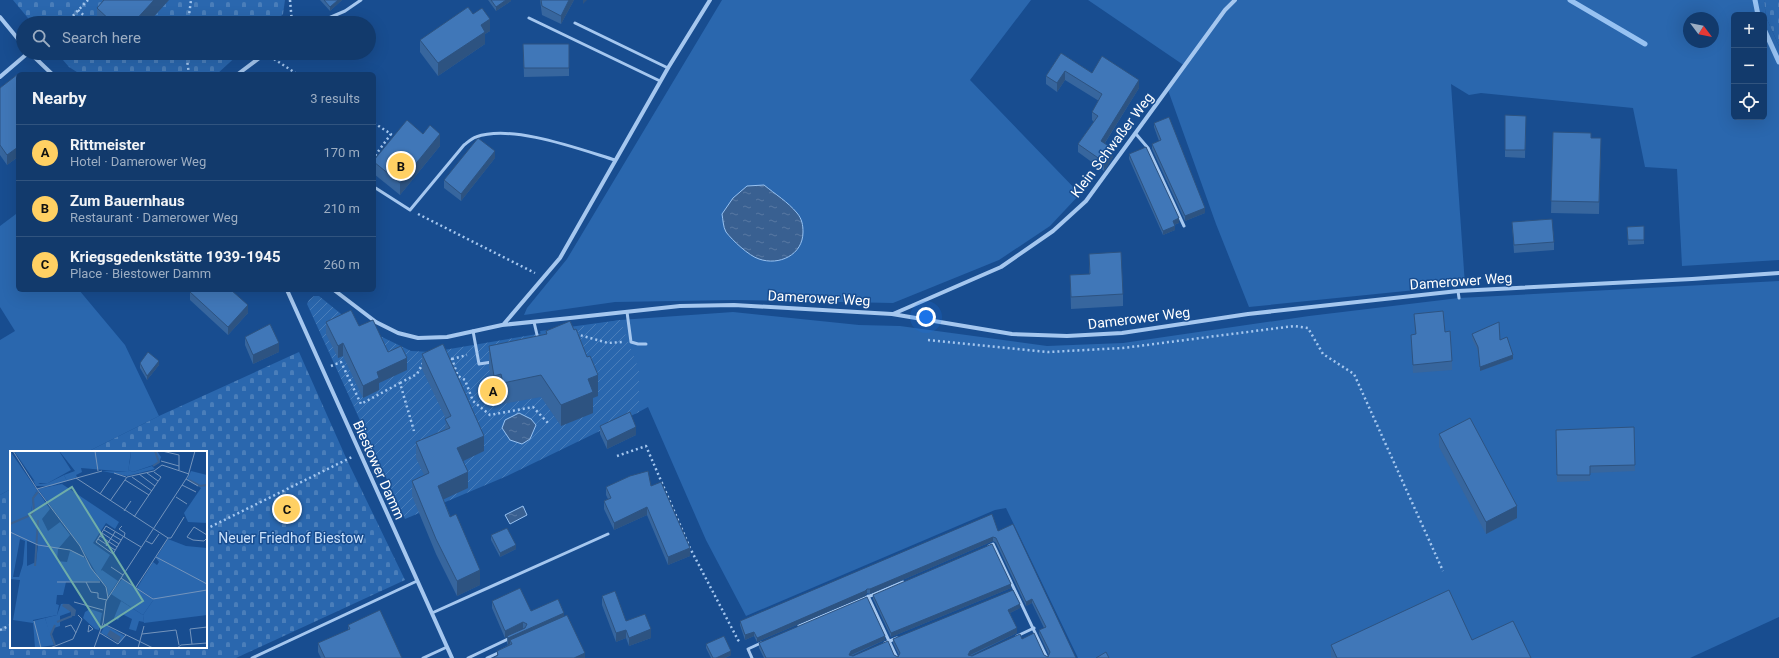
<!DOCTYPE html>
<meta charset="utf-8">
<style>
body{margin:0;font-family:Roboto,sans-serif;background:#1b4172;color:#f1f3f6}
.controls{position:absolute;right:12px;top:12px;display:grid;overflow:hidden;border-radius:6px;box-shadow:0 4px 16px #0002}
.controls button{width:36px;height:36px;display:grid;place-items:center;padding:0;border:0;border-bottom:1px solid #31547f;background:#123a6c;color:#f1f3f6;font:20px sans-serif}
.compass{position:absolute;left:1683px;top:12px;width:36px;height:36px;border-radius:50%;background:#123a6c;box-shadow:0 4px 16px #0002;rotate:122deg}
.you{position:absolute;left:926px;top:317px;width:14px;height:14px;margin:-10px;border:3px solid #fff;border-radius:50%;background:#1a73e8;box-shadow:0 0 0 6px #1a73e833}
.badge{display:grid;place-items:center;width:26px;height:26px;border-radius:50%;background:#ffd063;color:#111;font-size:13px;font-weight:700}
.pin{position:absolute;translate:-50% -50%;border:2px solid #fff;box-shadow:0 1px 4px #0006}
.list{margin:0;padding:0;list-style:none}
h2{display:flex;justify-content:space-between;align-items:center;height:52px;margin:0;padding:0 16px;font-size:17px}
h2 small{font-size:13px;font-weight:400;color:#9cadc2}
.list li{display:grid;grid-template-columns:26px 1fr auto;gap:12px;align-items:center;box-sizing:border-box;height:56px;padding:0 16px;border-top:1px solid #31547f}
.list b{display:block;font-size:15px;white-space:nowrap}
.list p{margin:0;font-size:13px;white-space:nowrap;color:#9cadc2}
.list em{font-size:13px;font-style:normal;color:#9cadc2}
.icon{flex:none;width:22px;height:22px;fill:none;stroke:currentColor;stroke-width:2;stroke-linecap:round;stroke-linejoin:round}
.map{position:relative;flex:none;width:1779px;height:658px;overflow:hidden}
.search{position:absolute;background:#123a6c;box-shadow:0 4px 16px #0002;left:16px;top:16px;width:360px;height:44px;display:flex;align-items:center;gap:10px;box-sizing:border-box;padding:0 14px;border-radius:22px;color:#9cadc2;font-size:15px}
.panel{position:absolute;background:#123a6c;box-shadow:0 4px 16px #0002;left:16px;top:72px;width:360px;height:220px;border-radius:6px}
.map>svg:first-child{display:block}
</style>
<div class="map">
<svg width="1779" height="658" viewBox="0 0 1779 658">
<defs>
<pattern id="cemetery-stones" width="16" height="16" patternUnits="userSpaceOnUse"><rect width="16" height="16" fill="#2a67ae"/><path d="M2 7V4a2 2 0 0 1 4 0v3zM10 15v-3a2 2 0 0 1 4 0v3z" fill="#4a7eba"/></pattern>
<pattern id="garden-furrows" width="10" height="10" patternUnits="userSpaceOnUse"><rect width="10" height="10" fill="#2a67ae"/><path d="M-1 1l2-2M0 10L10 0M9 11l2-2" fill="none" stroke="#4a7eba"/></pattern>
<pattern id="water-ripples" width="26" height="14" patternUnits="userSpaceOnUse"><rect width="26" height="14" fill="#396091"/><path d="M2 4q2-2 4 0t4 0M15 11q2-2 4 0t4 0" fill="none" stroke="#5778a2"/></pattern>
</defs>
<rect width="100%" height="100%" fill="#184d90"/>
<path fill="#2a67ae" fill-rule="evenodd" d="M722 0H1031L970 80 1080 194 1050 226 999 260 893 303 735 300 615 302 524 315 527 308 567 259Z
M1088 0H1764L1766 17 1779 46V260L1682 266 1677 169 1645 167 1633 108 1481 93 1469 95 1451 84 1465 285 1249 307 1216 224 1168 90 1185 66ZM1734 15H1764V117H1734ZM1689 18H1713V42H1689Z
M16 214 18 216V290H79L125 345 159 416 87 452H11V489L0 495V340L15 331 0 307V226Z
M1779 281V617L1690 658H1078L1006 508 995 510 746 616 706 540 648 407 635 414 632 410 545 352 540 331 620 320 733 312 859 325 900 326 1047 346 1123 343 1309 316 1459 298Z"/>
<path fill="url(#cemetery-stones)" d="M13 0H285L283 14 274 23H32Z
M1764 0H1779V46L1766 17Z
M57 53H240L217 74H80L69 67Z
M299 352 347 460 405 580 236 658H0V495L11 489V647H206V452H87L159 416Z"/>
<path fill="url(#garden-furrows)" d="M314 296H319L351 322 411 351 432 352 620 320 639 370V412L507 476 405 519 307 304 309 300Z"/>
<path fill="url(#water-ripples)" stroke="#97c2f2" d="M764 185C775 194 788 202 797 213 802 219 803 225 803 232 803 255 779 266 759 259 749 256 732 240 726 232 723 227 723 219 722 214L733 198 747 186Z
M519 413 531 419 536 425 530 439 522 444 510 440 502 428 505 420Z
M523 506 527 515 510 524 505 515Z"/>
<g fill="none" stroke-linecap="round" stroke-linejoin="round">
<path stroke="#97c2f2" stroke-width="5" d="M1570 0 1645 44
M1755 0 1758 15
M1764 29 1779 62"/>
<path stroke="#a5c7ef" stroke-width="2.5" stroke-dasharray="2 3" stroke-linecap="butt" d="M290 0 292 23
M78 10 92 23
M66 23 88 0
M188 23 191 0
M124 53 127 56 151 53
M186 53 189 74
M274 59 297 74
M374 123 391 134 374 157
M418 214 535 273
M576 334 608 343 622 342
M928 340 1048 352 1123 348 1294 326 1308 328 1323 354 1354 374 1443 571
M446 358 452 359 458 376 465 380 473 401 490 415 533 407 548 423
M452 359 467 355
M331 366 341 362 361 404 400 383 414 431
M400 383 417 374 423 363
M617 456 646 446 690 548 738 640 741 643
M206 529 352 457
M0 630 11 625"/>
<path stroke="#a5c7ef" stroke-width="3" d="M529 18 660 81
M317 23 345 11 361 0
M575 23 668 68
M1136 134 1148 148 1184 226
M374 187 410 210 464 145C468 142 472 138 476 137 512 124 579 149 615 160
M1458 291 1459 298
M627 312 631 342 638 344H646
M534 322 538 339
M473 331 479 364 492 362
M989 546 993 544 1047 658
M868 596 897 658
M432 613 608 534
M799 626 903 582
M1017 636 1034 628
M885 643 897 638
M252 658 417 581
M423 658 447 647
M468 658 510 638
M487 658 500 652
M752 658 748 649 761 643"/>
<path stroke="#a5c7ef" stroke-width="4" d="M0 17 23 45
M30 53 52 74
M238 74 266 53
M0 77 28 53
M287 290 452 658
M334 290 376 322 398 333 418 338 447 337 502 325 570 318 680 306 734 305 892 314 1012 334 1067 336 1122 333 1248 314 1458 291 1692 279 1779 273
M893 314 1001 267 1053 231 1086 201 1225 10 1235 0
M503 325 560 258 668 68 710 0"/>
</g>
<path fill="#37669e" d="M102 0H169L148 23H97V8L102 2Z
M320 0H342L330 11Z
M488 0H511V1L496 11Z
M540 0H574L561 24 542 15Z
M473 14 490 31 485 34V44L438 76 420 52V40Z
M523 44H569V76L524 77Z
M1061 53 1092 73 1139 88 1105 143 1113 157 1104 171 1078 152V144L1094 122 1092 120V112L1099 101 1065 80 1057 92 1046 84V76Z
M18 74V157L7 165 0 155V88Z
M1526 116 1525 158 1505 157V150Z
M1154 123 1205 213 1185 221 1152 149V144L1159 141 1154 127Z
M1553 132 1591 138H1601L1599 214 1551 213Z
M423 134 440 146 400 195 374 174V160Z
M1129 154 1179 223 1174 225 1175 230 1163 235 1129 159Z
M495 158 461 201 444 188V180Z
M1512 222 1554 242V250L1514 253Z
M1644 226V244L1628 245 1627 227Z
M1089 254 1123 294V306L1071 309 1070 275 1089 274Z
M190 292 248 313 228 335 190 300Z
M1414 314 1445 332 1452 361V370L1413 373 1411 343V335L1415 334Z
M326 322 359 326 388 352 407 370 379 383V390L363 398 343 356 338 358 326 334Z
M546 331 598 396 593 398V413L561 426 541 397 503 404 501 396 494 397 489 367V346L546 335Z
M1472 334 1513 359 1480 371 1478 351 1472 339Z
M245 337 279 352 253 364 245 345Z
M422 354 484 451 463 461 468 488 443 499 480 585 457 596 436 554 412 496V481L424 475 416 458V442L445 429 446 419 422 369Z
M140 363 159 365 147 380 140 368Z
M600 426 636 435 607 449 600 434Z
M1634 427 1635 471 1590 473V481L1557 482 1556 430Z
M1439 434 1517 518 1486 534 1439 447Z
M651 486 690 556 668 565 647 515 614 530 604 509V501L608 499 606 495V487Z
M998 531 1076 658H764L759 648V643L885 640 851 656H853L894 655 898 657 899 655 893 643V639L1020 608 1010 613 1017 633 970 656H972L1022 639 1044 655 1048 657 1049 655 1039 634V630L1044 628 1032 603 1026 606 996 543 993 541 870 594 867 593 865 596 757 642 754 636 745 640 740 625V621Z
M491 535 516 549 500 557 491 540Z
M1011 588 891 637 873 599V595Z
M602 596 626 621 651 638 629 646 626 638 616 642 602 605Z
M492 601 531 611 564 616 585 658 497 656V651L510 644 508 645 507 643V637L505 638 492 608Z
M348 625 402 658H321L318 652V643L348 630Z
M1472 640 1531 658H1331V645Z
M706 644 731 655 725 658H711L706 648Z"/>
<path fill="#2d5381" d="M154 0H169L148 23H133Z
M338 0H342L330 11V7Z
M506 0H511V1L496 11V7Z
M569 0H574L561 24V16Z
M583 0H587L583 4Z
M490 19V31L485 34V44L438 76V63L481 25Z
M1065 71V80L1057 92V83Z
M1139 80V88L1101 149V141Z
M440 134V146L400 195V183Z
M18 147V157L7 165V155Z
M1113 149V157L1104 171V162Z
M495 151V158L461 201V194Z
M1205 208V213L1185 221V216Z
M1179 218V223L1173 225V221Z
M1175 226V230L1163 235V231Z
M248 305V313L228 335V327Z
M279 343V352L253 364V355Z
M343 343V356L338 358V346Z
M1513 355V359L1480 371V367Z
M407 358V370L379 383V390L363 398V386L377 372Z
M159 361V365L147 380V376Z
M598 375V396L593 398V413L561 426V405L588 379Z
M636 427V435L607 449V441Z
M484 436V451L457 464V448Z
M468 472V488L438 502V486Z
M1517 506V518L1486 534V522Z
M647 507V515L614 530V523Z
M993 537V541L870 594V589Z
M516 545V549L500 557V553Z
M690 548V556L668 565V557Z
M480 570V585L457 596V581Z
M1011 584V588L891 637V633Z
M867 589V593L865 596 757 642V638Z
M1032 599V603L1026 606V602Z
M1020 604V608L1008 614V610Z
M564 613V620L510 640V644L508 645V638Z
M523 622V629L505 638V631Z
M1017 628V633L970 655 969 658 968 655 970 651Z
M651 629V638L629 646V638Z
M626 630V638L616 642V633Z
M754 632V636L745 640V635Z
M885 636V640L851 655 850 658 849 655 851 651Z
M731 651V655L725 658H716Z
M585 653V658H574Z"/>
<path fill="#4077b8" stroke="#2d5381" d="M104 0H154L133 23H113L97 8Z
M324 0H338L330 7Z
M491 0H506L496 7Z
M541 0H569L561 16 542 6Z
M468 7 473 14 482 8 490 19 481 25 485 32 438 63 420 40Z
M523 44H569V68H524Z
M1061 53 1092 73 1102 56 1139 80 1101 141 1113 149 1104 162 1078 144 1098 116 1092 112 1102 94 1065 71 1057 83 1046 76Z
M18 74V147L7 155 0 145V88Z
M1505 115 1526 116 1525 150H1505Z
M1169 117 1205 208 1185 216 1152 144 1161 140 1154 123Z
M407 120 423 134 430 125 440 134 400 183 374 162V160Z
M1553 132 1591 133V138H1601L1599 202 1551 201Z
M478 138 495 151 461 194 444 180Z
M1146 147 1179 218 1173 221 1175 226 1163 231 1129 154Z
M1552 219 1554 242 1514 245 1512 222Z
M1644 226V240H1628L1627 227Z
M1121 252 1123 294 1071 297 1070 275 1090 274 1089 254Z
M192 290H231L248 305 228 327 190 292Z
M351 310 359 326 373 320 388 352 401 346 407 358 377 372 379 378 363 386 343 343 338 346 326 322Z
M1443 311 1445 332 1450 331 1452 361 1413 365 1411 335 1416 334 1414 314Z
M570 321 574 330 576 329 587 357 590 356 598 375 588 379 593 392 561 405 541 375 503 383 501 374 494 376 489 346 547 334 546 331Z
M1499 322 1500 340 1507 337 1513 355 1480 367 1478 347 1472 334Z
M270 324 279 343 253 355 245 337Z
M443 344 484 436 457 448 468 472 438 486 450 517 456 514 480 570 457 581 436 539 412 481 429 473 416 442 450 428 445 419 451 416 422 354Z
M148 352 159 361 147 376 140 363Z
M630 412 636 427 607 441 600 426Z
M1470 418 1517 506 1486 522 1439 434Z
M1634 427 1635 465 1590 466V475H1557L1556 430Z
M648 471 651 486 661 482 690 548 668 557 647 507 614 523 604 501 611 498 606 487 630 476Z
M992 514 998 531 1013 524 1076 658H766L759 643 867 597 885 636 851 651 849 655 853 656 888 641 894 655 898 657 900 653 893 639 1013 590 1020 604 1008 610 1017 628 970 651 968 655 972 656 1020 634 1022 639 1034 633 1044 655 1048 657 1050 652 1039 630 1046 627 1032 599 1026 602 996 538 993 537 870 589H867L865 591 757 638 754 632 745 635 740 621Z
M507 528 516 545 500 553 491 535Z
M992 544 1011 584 891 633 873 595Z
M520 588 531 611 558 599 564 613 508 638 507 636 525 628 527 624 523 622 505 631 492 601Z
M1449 590 1472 640 1513 621 1531 658H1337L1331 645Z
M615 591 626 621 645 614 651 629 629 638 626 630 616 633 602 596Z
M380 610 402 658H325L318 643 350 629 348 625Z
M567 615 585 653 574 658H493L498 655 497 651 512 644 510 640Z
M724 636 731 651 716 658H713L706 644Z
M1106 652 1109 658H1096Z"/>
<g text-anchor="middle" stroke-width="3" stroke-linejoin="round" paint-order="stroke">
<g font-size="14" fill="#fff" stroke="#184d90">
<text transform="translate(1112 145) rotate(-53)" y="5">Klein Schwaßer Weg</text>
<text transform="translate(1461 281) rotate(-4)" y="5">Damerower Weg</text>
<text transform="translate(819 298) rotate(3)" y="5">Damerower Weg</text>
<text transform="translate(1139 318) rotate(-7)" y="5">Damerower Weg</text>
<text transform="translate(379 470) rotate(66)" y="5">Biestower Damm</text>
</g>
<g font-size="14" fill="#cbe1fb" stroke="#184d90">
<text x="291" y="543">Neuer Friedhof Biestow</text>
</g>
</g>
<g transform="translate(10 451)">
<rect width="197" height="197" fill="#184d90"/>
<path d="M4 0H49L61 19 38 32H26ZM121 0H147L151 6 149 12 123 21 119 19ZM52 33 109 71 105 78 96 72 83 92 100 104 91 119 90 129 71 96 28 38ZM27 39 40 58 32 68 38 80 50 71 60 84 48 98 47 110 57 111 60 100 67 102 75 107 90 130 56 131 53 144H47L46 153 49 154 47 164 23 169V172L3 169 10 129 0 128V73L21 63 23 46ZM10 88 15 90 13 113 9 126H3ZM17 90 28 94 26 111 17 115ZM111 150 133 164 134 171 129 170 126 180 119 178 122 168 112 163 108 169 104 167ZM95 174 115 185 110 192 91 182Z" fill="#2a67ae" fill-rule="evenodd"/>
<path d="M119 11 121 18 119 19 123 21 142 15 145 18 117 25 92 20 118 21ZM54 24 57 30 41 35H26L23 29 30 33 38 32ZM60 152 53 153 61 161 50 165V175L44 177 40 185 35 167 47 164 51 153Z" fill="#2a67ae"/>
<path d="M0 0 27 39 23 46 21 63 0 73ZM112 128 144 148 133 164 101 143ZM80 158 92 162 89 179 85 178 73 167 75 161Z" fill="#2a67ae"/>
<path d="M181 20 197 24V72L178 71 174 62 191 37 177 29Z" fill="#2a67ae"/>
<path d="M121 0 118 21 71 17 72 21 66 24 67 26 57 30 54 24 65 20 50 1ZM158 88 176 95 197 97V164L134 172 133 164 144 148 127 137 143 111 147 114 149 111 146 107ZM92 119 108 130 98 145 97 136 86 124ZM35 167 44 194 25 197 23 170Z" fill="#2a67ae"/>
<path d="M53 153H59L66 159 65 165H61V161L52 155ZM100 179 111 186 108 192 97 184Z" fill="#396091"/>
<path fill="none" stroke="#396091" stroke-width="2" d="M143 15 149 11 145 0M179 29 190 35 197 34M0 73 21 64 24 59 23 47 28 41M25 115 28 69M47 171 62 165M45 194 41 183 45 174"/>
<path fill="none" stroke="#7494bc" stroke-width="1" d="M3 0 27 38 70 95 81 117 96 136 98 147M85 0 88 20M152 0 169 4V19M151 10 169 15M104 22 116 26M137 22 148 30M129 23 145 35M122 26 142 40M66 27 158 87H161L174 66M176 28 188 35M115 29 139 44M172 34 186 41M27 38 92 20M90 43 101 27M166 46 177 53M100 50 117 26 144 20 152 14 179 23M114 60 121 50M124 66 151 26 144 21M112 75 109 78 115 82 114 86M94 79 111 89M0 81 28 94 60 99 74 106M92 82 109 93M197 84 184 76 177 86 183 89 194 90 197 87M90 85 107 96M113 86 103 103 86 91 96 75 131 96M88 88 105 99M136 90 142 93 149 83M96 95 105 81M146 106 197 133M101 116 113 124M111 127 143 148 197 139M47 131H90M76 131 81 141 88 142V147L97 149M126 136 158 87M64 151 93 159M24 170 31 197M94 173 143 197M79 174 83 178 78 181ZM55 176 61 174 66 182M90 182 108 193 116 184M132 183 166 179 169 194M182 193 180 178 197 176M40 197 63 188 72 168 68 164M84 197 93 172 96 150 178 25 185 0M128 197 134 175M167 197 171 194 197 192"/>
<path fill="#6fada8" fill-opacity="0.15" stroke="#6fada8" stroke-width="2" d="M62 36 133 150 91 177 19 63Z"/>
<rect width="197" height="197" fill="none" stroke="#fff" stroke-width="2"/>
</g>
</svg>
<div class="controls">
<button>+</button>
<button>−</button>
<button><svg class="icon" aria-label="locate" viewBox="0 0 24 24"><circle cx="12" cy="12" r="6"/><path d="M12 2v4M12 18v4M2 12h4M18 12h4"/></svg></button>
</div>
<svg class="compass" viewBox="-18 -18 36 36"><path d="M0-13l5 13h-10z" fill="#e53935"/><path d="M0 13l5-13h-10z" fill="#9cadc2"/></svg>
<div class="you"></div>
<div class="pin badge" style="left:493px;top:391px">A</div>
<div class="pin badge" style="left:401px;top:166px">B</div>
<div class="pin badge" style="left:287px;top:509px">C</div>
<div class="search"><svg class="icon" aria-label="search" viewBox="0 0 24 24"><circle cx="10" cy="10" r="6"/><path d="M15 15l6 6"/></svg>Search here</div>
<section class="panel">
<h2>Nearby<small>3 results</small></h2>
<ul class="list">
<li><span class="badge">A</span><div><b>Rittmeister</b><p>Hotel · Damerower Weg</p></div><em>170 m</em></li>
<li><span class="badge">B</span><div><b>Zum Bauernhaus</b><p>Restaurant · Damerower Weg</p></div><em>210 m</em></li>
<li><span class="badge">C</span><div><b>Kriegsgedenkstätte 1939-1945</b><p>Place · Biestower Damm</p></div><em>260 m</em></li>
</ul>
</section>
</div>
